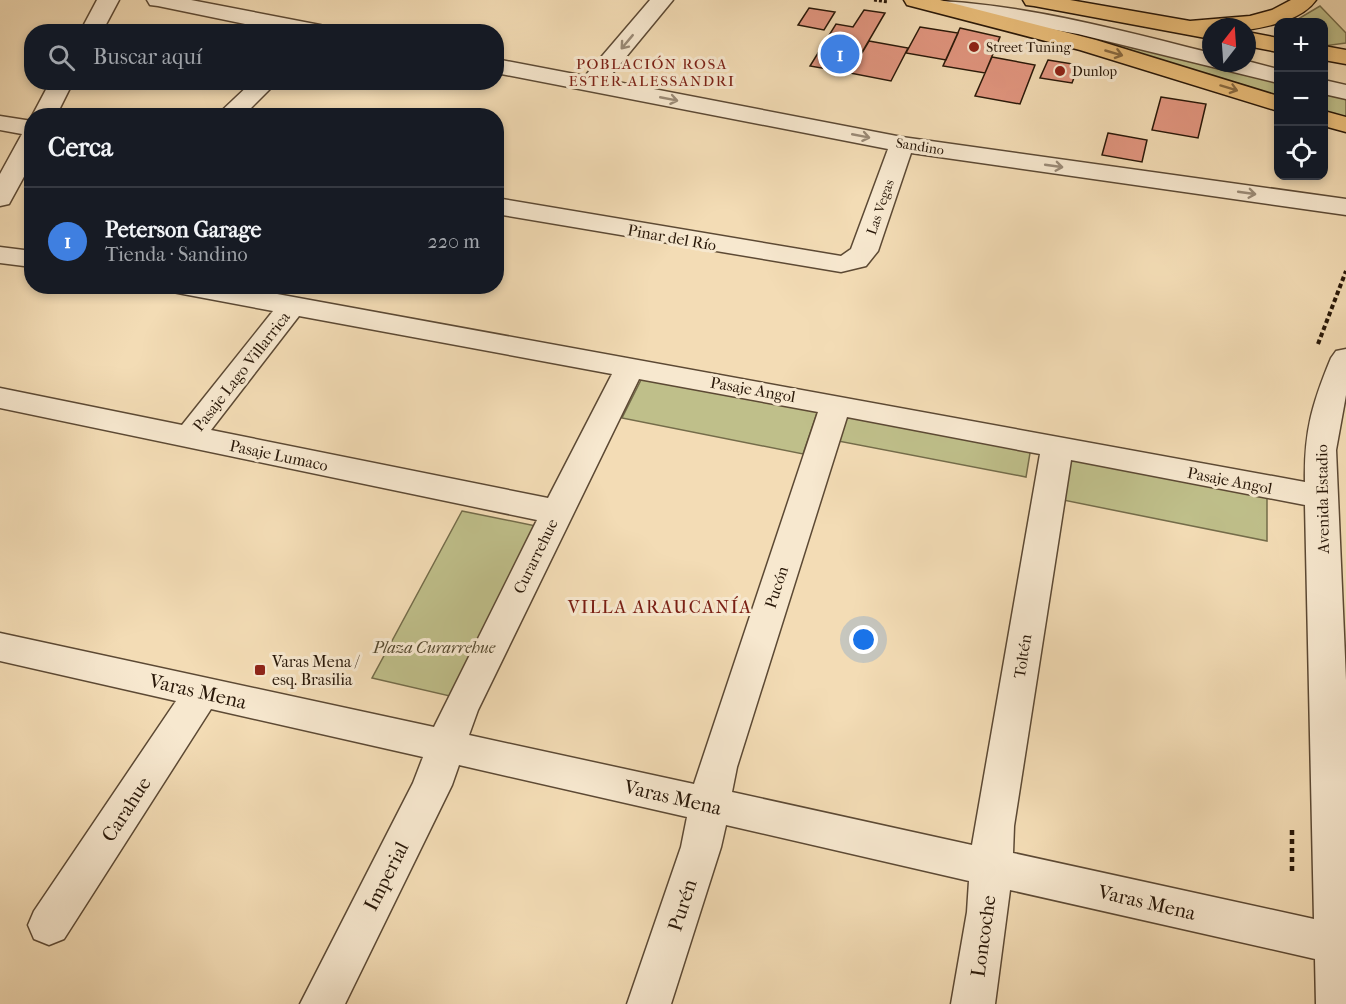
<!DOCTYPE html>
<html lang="es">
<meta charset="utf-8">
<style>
body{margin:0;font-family:"IM FELL French Canon",serif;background:#242831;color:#f1f3f6}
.controls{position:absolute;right:18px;top:18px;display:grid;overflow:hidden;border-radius:12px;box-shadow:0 3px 9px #0003}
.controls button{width:54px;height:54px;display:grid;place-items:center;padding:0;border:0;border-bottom:2px solid #363941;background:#171b24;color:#f1f3f6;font:30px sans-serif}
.compass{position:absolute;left:1202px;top:18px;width:54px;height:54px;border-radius:50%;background:#171b24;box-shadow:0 3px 9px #0003;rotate:17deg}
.you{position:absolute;left:864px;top:640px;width:21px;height:21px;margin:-15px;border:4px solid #fff;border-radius:50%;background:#1a73e8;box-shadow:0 0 0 9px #1a73e833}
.badge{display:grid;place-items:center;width:39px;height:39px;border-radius:50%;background:#1a73e8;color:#fff;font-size:20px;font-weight:700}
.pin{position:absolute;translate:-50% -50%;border:3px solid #fff;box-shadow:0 2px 6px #0006}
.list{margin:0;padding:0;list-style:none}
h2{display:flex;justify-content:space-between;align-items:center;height:78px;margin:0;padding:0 24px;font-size:26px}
h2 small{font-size:20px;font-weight:400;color:#9ea1a6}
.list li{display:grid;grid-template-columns:39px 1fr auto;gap:18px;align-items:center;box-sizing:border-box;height:108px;padding:0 24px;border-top:2px solid #363941}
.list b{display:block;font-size:22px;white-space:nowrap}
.list p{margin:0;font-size:20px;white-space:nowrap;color:#9ea1a6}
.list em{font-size:20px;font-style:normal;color:#9ea1a6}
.icon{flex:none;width:33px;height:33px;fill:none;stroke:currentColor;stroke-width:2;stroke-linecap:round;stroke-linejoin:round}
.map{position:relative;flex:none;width:1346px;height:1004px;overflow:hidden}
.search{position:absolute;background:#171b24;box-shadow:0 3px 9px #0003;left:24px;top:24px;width:480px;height:66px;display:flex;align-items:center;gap:15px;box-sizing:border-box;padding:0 21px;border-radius:24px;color:#9ea1a6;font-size:22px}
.panel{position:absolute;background:#171b24;box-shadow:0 3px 9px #0003;left:24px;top:108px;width:480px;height:186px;border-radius:24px}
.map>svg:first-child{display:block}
</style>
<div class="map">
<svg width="1346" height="1004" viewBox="0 0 1346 1004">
<rect width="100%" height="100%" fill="#f3dcb5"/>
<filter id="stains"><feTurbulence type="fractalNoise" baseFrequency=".00333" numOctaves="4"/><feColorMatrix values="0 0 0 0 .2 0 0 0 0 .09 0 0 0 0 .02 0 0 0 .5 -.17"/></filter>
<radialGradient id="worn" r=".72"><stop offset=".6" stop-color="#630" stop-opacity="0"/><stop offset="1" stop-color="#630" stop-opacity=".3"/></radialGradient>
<path fill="#bfbf8a" stroke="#746c4a" stroke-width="1.5" d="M1320 6 1346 33V43L1324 46V22H1293Z
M1062 29 1278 80V98L1066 32Z
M1324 91 1346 96V118L1324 111Z
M643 376 818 410 803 454 622 418Z
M847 413 1031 447 1026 477 838 441Z
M1070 453 1267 492V541L1063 500Z
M462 511 536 526 454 697 372 678Z"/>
<path fill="#e29680" stroke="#291809" stroke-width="1.5" d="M809 8 835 12 824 30 798 25Z
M864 10 885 13 850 73 810 66 836 24 853 27Z
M920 27 958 33 946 60 906 53Z
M960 28 1000 37 985 73 943 66Z
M869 41 908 48 891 81 850 73Z
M992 57 1035 65 1020 104 975 96Z
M1048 60 1079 65 1072 83 1040 78Z
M1161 97 1206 104 1198 138 1152 130Z
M1108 133 1147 140 1142 162 1102 155Z"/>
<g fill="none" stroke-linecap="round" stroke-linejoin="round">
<g stroke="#5c4934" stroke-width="3">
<path id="minor" d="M97 0H119L102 32H80Z
M147 0H191L320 25 328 27 331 32H284L158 6 150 5Z
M650 0H673L607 80 902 137 1346 199V215L911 153 878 251 866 266 841 272 496 214V198L841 256 851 249 888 149 496 73V59L585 76Z
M906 0C1010 0 1111 28 1211 53V63L1247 61 1278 69V83L1078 34 917 6 909 5Z
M1324 80 1346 85V99L1324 94Z
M50 82H73L56 116H32Z
M252 82H277L243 116H216Z
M0 116 32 121V162L9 204 0 206V174L22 134 0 130Z
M0 247 32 251V267L0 263Z
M169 286H233L1305 482C1304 432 1312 404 1331 358L1336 351 1346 349V395L1336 450 1346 680V1004H1316L1315 959 1010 890 995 1004H951L967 912 969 881 726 825 721 847 671 1004H627L681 847 687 817 459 765 452 785 345 1004H300L413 783 423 757 211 709 64 939 49 945 34 939 28 925 34 911 176 701 0 661V633L434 727 537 520 0 408V388L182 425 273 311 183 294 173 292ZM299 316 612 374 548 498 211 430ZM639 379 818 412 694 784 469 735 478 710ZM847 417 1040 454 972 845 732 792 737 767ZM1071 460 1305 505 1314 919 1013 853 1014 826Z"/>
</g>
<g stroke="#291809" stroke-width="3">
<path id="major" d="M904 0H940L1096 40 1278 96V111L1080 50 907 5Z
M1023 0H1070L1190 21 1250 16 1272 10 1291 0H1316C1302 20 1270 26 1247 30V27H1211V39L1034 6 1026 5Z
M1247 32 1278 38V52L1247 46Z
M1324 46 1346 50V64L1324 60Z
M1324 111 1346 117V132L1324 126Z"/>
</g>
<path stroke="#291809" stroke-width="3" stroke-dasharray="3 2" stroke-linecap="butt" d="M874 0 888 2"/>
<path stroke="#291809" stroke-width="4" stroke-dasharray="4.5 3" stroke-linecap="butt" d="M1318 344 1346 271"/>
<path stroke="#291809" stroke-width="4.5" stroke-dasharray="5 4" stroke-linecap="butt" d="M1292 830V871"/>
<use href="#minor" fill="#f7e8cf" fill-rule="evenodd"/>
<use href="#major" fill="#eabe7a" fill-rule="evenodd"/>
</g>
<defs><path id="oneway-shaft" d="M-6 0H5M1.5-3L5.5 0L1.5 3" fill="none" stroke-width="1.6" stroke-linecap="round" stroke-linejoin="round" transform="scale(1.5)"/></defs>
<g stroke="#9a8a76">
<use href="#oneway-shaft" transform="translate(627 42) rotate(130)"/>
<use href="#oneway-shaft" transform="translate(669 99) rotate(11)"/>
<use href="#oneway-shaft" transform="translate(861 136) rotate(11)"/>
<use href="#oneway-shaft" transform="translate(1054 166) rotate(8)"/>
<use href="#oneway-shaft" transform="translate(1247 193) rotate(8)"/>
</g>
<g stroke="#8a6b42">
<use href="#oneway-shaft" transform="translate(1114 53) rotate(16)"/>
<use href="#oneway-shaft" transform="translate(1229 88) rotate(17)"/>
</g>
<g fill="#8f2418" stroke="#f7e8cf" stroke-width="2">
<circle cx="974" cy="47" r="6"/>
<circle cx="1060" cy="71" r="6"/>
<rect x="254" y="664" width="12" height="12" rx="3"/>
</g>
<g text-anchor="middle" stroke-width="6" stroke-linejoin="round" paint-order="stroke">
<g font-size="14" fill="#291809" stroke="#f7e8cf" text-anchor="start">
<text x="986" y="52">Street Tuning</text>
<text x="1072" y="76">Dunlop</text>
</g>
<g font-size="14" fill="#291809" stroke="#f7e8cf">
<text transform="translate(920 146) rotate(9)" y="5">Sandino</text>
<text transform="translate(880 207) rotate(-71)" y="5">Las Vegas</text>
</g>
<g font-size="15" letter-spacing="1.5" fill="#7a1f14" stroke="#f7e8cf">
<text x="652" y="69">POBLACIÓN ROSA<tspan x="652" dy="17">ESTER ALESSANDRI</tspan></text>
</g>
<g font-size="16" fill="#291809" stroke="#f7e8cf">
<text transform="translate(672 237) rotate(10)" y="6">Pinar del Río</text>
<text transform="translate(241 371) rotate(-52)" y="6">Pasaje Lago Villarrica</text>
<text transform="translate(753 389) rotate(10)" y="6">Pasaje Angol</text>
<text transform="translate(279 455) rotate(12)" y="6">Pasaje Lumaco</text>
<text transform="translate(1230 480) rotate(11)" y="6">Pasaje Angol</text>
<text transform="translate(1322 499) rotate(-91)" y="6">Avenida Estadio</text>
<text transform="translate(535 556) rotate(-64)" y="6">Curarrehue</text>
<text transform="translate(776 587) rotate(-72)" y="6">Pucón</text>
<text transform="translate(1022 656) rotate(-81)" y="6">Toltén</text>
</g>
<g font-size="16" font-style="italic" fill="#564a30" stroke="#f7e8cf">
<text x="434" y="653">Plaza Curarrehue</text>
</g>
<g font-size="16" fill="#291809" stroke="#f7e8cf" text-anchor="start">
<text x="272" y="667">Varas Mena /<tspan x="272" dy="18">esq. Brasilia</tspan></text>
</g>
<g font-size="18" letter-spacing="1.5" fill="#7a1f14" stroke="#f7e8cf">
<text x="660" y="613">VILLA ARAUCANÍA</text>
</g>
<g font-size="20" fill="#291809" stroke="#f7e8cf">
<text transform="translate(198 691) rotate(13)" y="7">Varas Mena</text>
<text transform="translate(673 797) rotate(13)" y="7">Varas Mena</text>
<text transform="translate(126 809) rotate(-57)" y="7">Carahue</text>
<text transform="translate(386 876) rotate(-63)" y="7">Imperial</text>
<text transform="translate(1147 902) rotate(13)" y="7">Varas Mena</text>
<text transform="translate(682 905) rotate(-72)" y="7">Purén</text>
<text transform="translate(983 936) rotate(-82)" y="7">Loncoche</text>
</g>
</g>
<rect width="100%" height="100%" filter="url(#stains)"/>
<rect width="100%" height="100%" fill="url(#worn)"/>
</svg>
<div class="controls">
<button>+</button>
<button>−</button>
<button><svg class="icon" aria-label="locate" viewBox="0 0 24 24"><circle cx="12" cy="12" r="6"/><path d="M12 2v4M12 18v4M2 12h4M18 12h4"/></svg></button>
</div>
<svg class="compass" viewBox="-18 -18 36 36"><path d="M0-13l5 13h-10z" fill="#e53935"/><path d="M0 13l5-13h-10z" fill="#9ea1a6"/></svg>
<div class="you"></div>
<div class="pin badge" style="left:840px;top:54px;background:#3f7fe0">1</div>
<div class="search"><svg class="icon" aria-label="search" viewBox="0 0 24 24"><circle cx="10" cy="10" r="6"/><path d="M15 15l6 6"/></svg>Buscar aquí</div>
<section class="panel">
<h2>Cerca<small></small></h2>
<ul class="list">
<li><span class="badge" style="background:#3f7fe0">1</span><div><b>Peterson Garage</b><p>Tienda · Sandino</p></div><em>220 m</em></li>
</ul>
</section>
</div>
